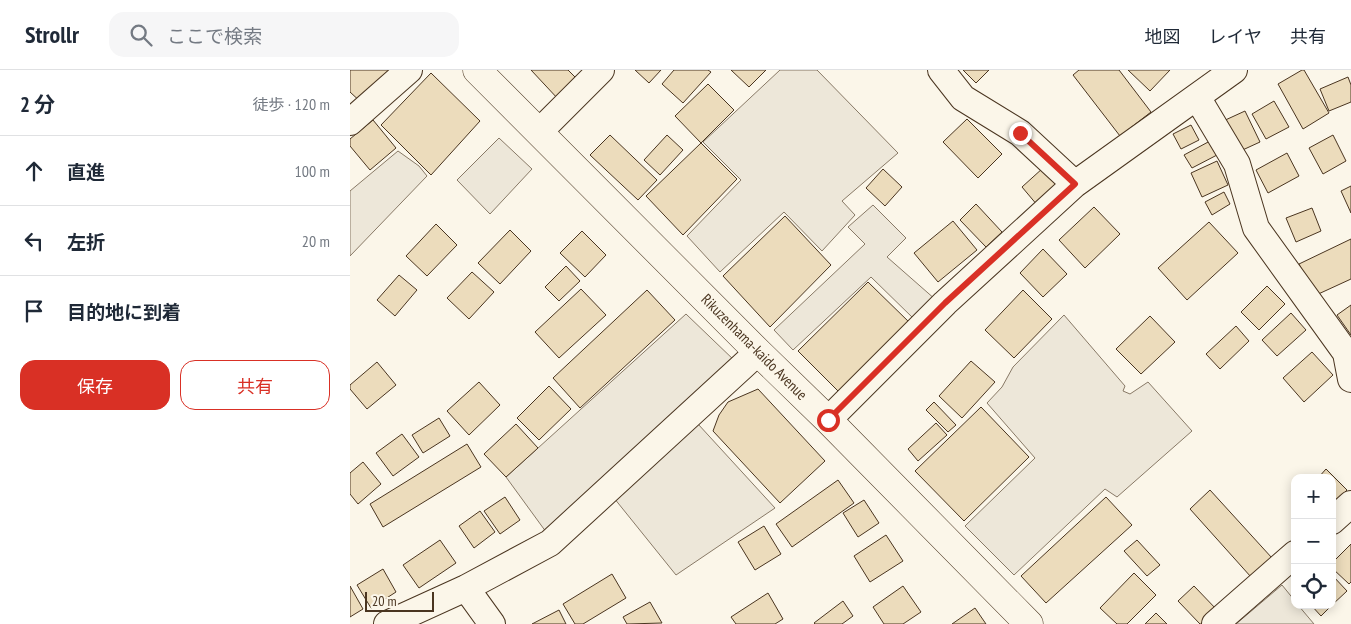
<!DOCTYPE html>
<html lang="ja">
<meta charset="utf-8">
<style>
body{margin:0;font-family:"PT Sans Narrow","Noto Sans JP",sans-serif;background:#f6f6f7;color:#1f2937}
.controls{position:absolute;right:15px;bottom:15px;display:grid;overflow:hidden;border-radius:10px;box-shadow:0 2px 12px #0003}
.controls button{width:45px;height:45px;display:grid;place-items:center;padding:0;border:0;border-bottom:1px solid #e0e1e3;background:#fff;color:#1f2937;font:25px sans-serif}
.scale{position:absolute;left:15px;bottom:12px;width:69px;box-sizing:border-box;padding-left:5px;border:2px solid #4a3520;border-top:0;font-size:14px;line-height:18px;white-space:nowrap;color:#4a3520;-webkit-text-stroke:4px #fbf6e9;paint-order:stroke}
.stop{position:absolute;width:15px;height:15px;margin:-11px;border:4px solid #d93025;border-radius:50%;background:#fff}
.stop.end{background:#d93025;border-color:#fff;box-shadow:0 1px 5px #0008}
.list{margin:0;padding:0;list-style:none}
h2{display:flex;justify-content:space-between;align-items:center;height:65px;margin:0;padding:0 20px;font-size:21px}
h2 small{font-size:16px;font-weight:400;color:#747a83}
.list li{display:grid;grid-template-columns:32px 1fr auto;gap:15px;align-items:center;box-sizing:border-box;height:70px;padding:0 20px;border-top:1px solid #e0e1e3}
.list b{display:block;font-size:19px;white-space:nowrap}
.list em{font-size:16px;font-style:normal;color:#747a83}
.actions{display:flex;gap:10px;padding:15px 20px}
.actions a{flex:1;padding:11px 0;border:1px solid #d93025;border-radius:15px;text-align:center;font-size:18px;color:#d93025}
.actions .main{background:#d93025;color:#fff}
.icon{flex:none;width:28px;height:28px;fill:none;stroke:currentColor;stroke-width:2;stroke-linecap:round;stroke-linejoin:round}
.map{position:relative;flex:none;width:1001px;height:554px;overflow:hidden}
header{display:flex;align-items:center;gap:30px;box-sizing:border-box;height:70px;padding:0 25px;background:#fff;border-bottom:1px solid #e0e1e3}
header strong{font-size:24px}
nav{display:flex;gap:28px;margin-inline-start:auto;font-size:18px}
.search{width:350px;height:45px;background:#f6f6f7;display:flex;align-items:center;gap:12px;box-sizing:border-box;padding:0 18px;border-radius:15px;color:#747a83;font-size:19px}
main{display:flex}
aside{flex:1;background:#fff}
.map>svg:first-child{display:block}
</style>
<header>
<strong>Strollr</strong>
<div class="search"><svg class="icon" aria-label="search" viewBox="0 0 24 24"><circle cx="10" cy="10" r="6"/><path d="M15 15l6 6"/></svg>ここで検索</div>
<nav><a>地図</a><a>レイヤ</a><a>共有</a></nav>
</header>
<main>
<aside>
<h2>2 分<small>徒歩 · 120 m</small></h2>
<ul class="list">
<li><svg class="icon" aria-label="ahead" viewBox="0 0 24 24"><path d="M12 20V5M6 11l6-6 6 6"/></svg><div><b>直進</b></div><em>100 m</em></li>
<li><svg class="icon" aria-label="left" viewBox="0 0 24 24"><path d="M17 20v-9H6M10 6l-5 5 5 5"/></svg><div><b>左折</b></div><em>20 m</em></li>
<li><svg class="icon" aria-label="arrive" viewBox="0 0 24 24"><path d="M6 21V4h12l-3 4 3 4H6"/></svg><div><b>目的地に到着</b></div></li>
</ul>
<div class="actions"><a class="main">保存</a><a>共有</a></div>
</aside>
<div class="map">
<svg width="1001" height="554" viewBox="0 0 1001 554">
<rect width="100%" height="100%" fill="#fbf6e9"/>
<path fill="#ede7d9" stroke="#887966" d="M430 0H467L548 83 492 131 505 145 472 181 434 142 370 202 337 166 391 110 353 72Z
M149 68 182 99 140 144 107 110Z
M48 81 69 96 77 106 0 186V121Z
M523 135 556 168 537 187 586 230 564 249 521 207 443 280 424 260 515 174 498 157Z
M336 244 386 292 199 466 156 407Z
M714 245 775 316 773 321 780 324 798 312 842 361 767 427 755 419 664 505 615 456 685 388 637 333 652 317 663 297Z
M348 354 425 438 326 505 264 428Z
M932 515 945 531V535H948L964 554H886Z"/>
<path fill="#ecdcbc" stroke="#4a3520" d="M0 0H39L43 4 13 34 0 22Z
M181 0H218L229 11 209 30Z
M285 0H311L299 13Z
M324 0H358L361 2 333 33 312 14Z
M381 0H416L399 17Z
M613 0H639L626 13Z
M729 0H769L801 42 770 66 723 5Z
M778 0H820L800 21Z
M952 0H954L979 43 953 59 928 14Z
M81 3 130 51 81 105 31 55Z
M998 7 1001 15V32L979 41 970 19Z
M358 14 384 40 351 73 325 46Z
M924 31 939 57 916 69 902 44Z
M895 41 910 72 886 83 871 52Z
M617 49 652 84 628 108 593 72Z
M23 50 46 78 20 100 0 76V69Z
M841 55 849 70 831 79 823 64Z
M260 65 307 110 288 130 240 85Z
M317 65 333 80 310 105 294 90Z
M983 65 996 91 973 104 959 78Z
M860 71 867 85 842 98 834 85Z
M351 73 387 109 333 165 296 126Z
M937 83 949 106 918 123 906 100Z
M867 91 878 115 852 127 841 103Z
M693 98 710 117 688 136 672 117Z
M533 99 552 117 535 136 516 118Z
M1001 116V143L991 121Z
M874 122 880 134 862 145 855 132Z
M626 134 652 162 636 177 610 150Z
M744 137 770 164 735 198 709 170Z
M962 138 971 161 946 172 936 148Z
M435 146 481 195 420 257 373 206Z
M603 151 627 180 588 212 564 183Z
M859 152 888 183 837 230 808 198Z
M86 154 107 175 77 206 56 186Z
M160 160 181 181 150 214 128 193Z
M232 161 256 185 235 207 210 183Z
M1001 169V209L964 226 949 194Z
M693 179 717 204 693 227 670 203Z
M216 196 230 211 209 231 195 217Z
M122 202 144 222 119 249 97 228Z
M49 205 67 220 45 246 27 230Z
M518 212 561 254 492 325 448 281Z
M917 216 935 234 909 260 891 242Z
M231 219 256 245 209 288 185 262Z
M297 220 325 250 230 338 203 308Z
M673 220 702 249 664 288 635 260Z
M1001 235V265L987 245Z
M941 243 956 260 927 286 912 270Z
M800 246 825 272 791 304 766 279Z
M886 256 899 271 870 299 856 284Z
M962 282 983 305 954 332 933 308Z
M621 291 645 312 612 348 589 326Z
M27 292 46 315 17 339 0 319V315Z
M129 312 150 335 119 365 97 341Z
M199 316 221 339 189 370 167 348Z
M408 319 475 391 430 433 363 361 369 345 378 332Z
M584 332 606 355 598 362 576 340Z
M631 337 679 387 614 451 565 401Z
M89 348 100 366 73 383 62 365Z
M586 353 597 365 568 391 558 379Z
M166 354 188 378 156 407 134 384Z
M52 364 69 387 43 406 26 383Z
M117 374 131 397 33 457 20 434Z
M13 392 31 414 8 434 0 424V403Z
M976 399 997 420 982 435V408H968Z
M488 410 504 433 442 477 426 454Z
M860 420 922 488 901 507 840 439Z
M155 427 170 450 150 464 134 441Z
M756 427 782 455 696 533 671 506Z
M514 430 529 453 508 467 493 443Z
M130 441 145 462 124 478 109 456Z
M414 456 431 484 405 500 388 472Z
M536 465 553 491 520 512 504 486Z
M90 470 106 493 69 518 53 495Z
M787 470 810 495 797 506 774 481Z
M1001 474V512L999 514 982 498V493Z
M33 499 46 522 21 538 7 515Z
M784 503 806 525 777 554H767L750 538Z
M262 504 276 528 233 554H225L213 534Z
M982 505 997 521 982 535Z
M0 516 13 539 0 547Z
M553 516 571 542 553 554H534L523 537Z
M844 516 868 541 855 554H850L828 531Z
M418 523 433 549 425 554H386L381 547Z
M493 531 503 546 492 554H465L464 553Z
M300 532 312 553 277 554 273 547Z
M961 535H982L971 546Z
M625 538 636 554H602Z
M209 540 216 554H182Z
M806 543 817 554H795Z"/>
<g fill="none" stroke-linecap="round" stroke-linejoin="round">
<g stroke="#4a3520" stroke-width="28">
<path id="minor" d="M591 0 613 28 670 63 725 114
M847 27 887 94 906 158 996 283 1001 309
M0 52 59 0
M190 61 251 0
M478 350 595 233 725 114 884 0
M982 451 1001 434
M116 518 142 554
M37 554 116 518 200 473 408 282
M865 554 945 484"/>
</g>
<g stroke="#4a3520" stroke-width="29">
<path id="highway" d="M127 0 408 282 478 350 679 554"/>
</g>
<use href="#minor" stroke="#fbf6e9" stroke-width="26"/>
<use href="#highway" stroke="#fbf6e9" stroke-width="28"/>
</g>
<g fill="none" stroke-linecap="round" stroke-linejoin="round">
<path stroke="#d93025" stroke-width="6" d="M478 350 595 233 725 114 670 63"/>
</g>
<g text-anchor="middle" stroke-width="4" stroke-linejoin="round" paint-order="stroke">
<g font-size="15" fill="#4a3520" stroke="#fbf6e9">
<text transform="translate(404 277) rotate(45)" y="5">Rikuzenhama-kaido Avenue</text>
</g>
</g>
</svg>
<div class="controls">
<button>+</button>
<button>−</button>
<button><svg class="icon" aria-label="locate" viewBox="0 0 24 24"><circle cx="12" cy="12" r="6"/><path d="M12 2v4M12 18v4M2 12h4M18 12h4"/></svg></button>
</div>
<div class="scale">20 m</div>
<div class="stop" style="left:478px;top:350px"></div>
<div class="stop end" style="left:670px;top:63px"></div>
</div>
</main>
